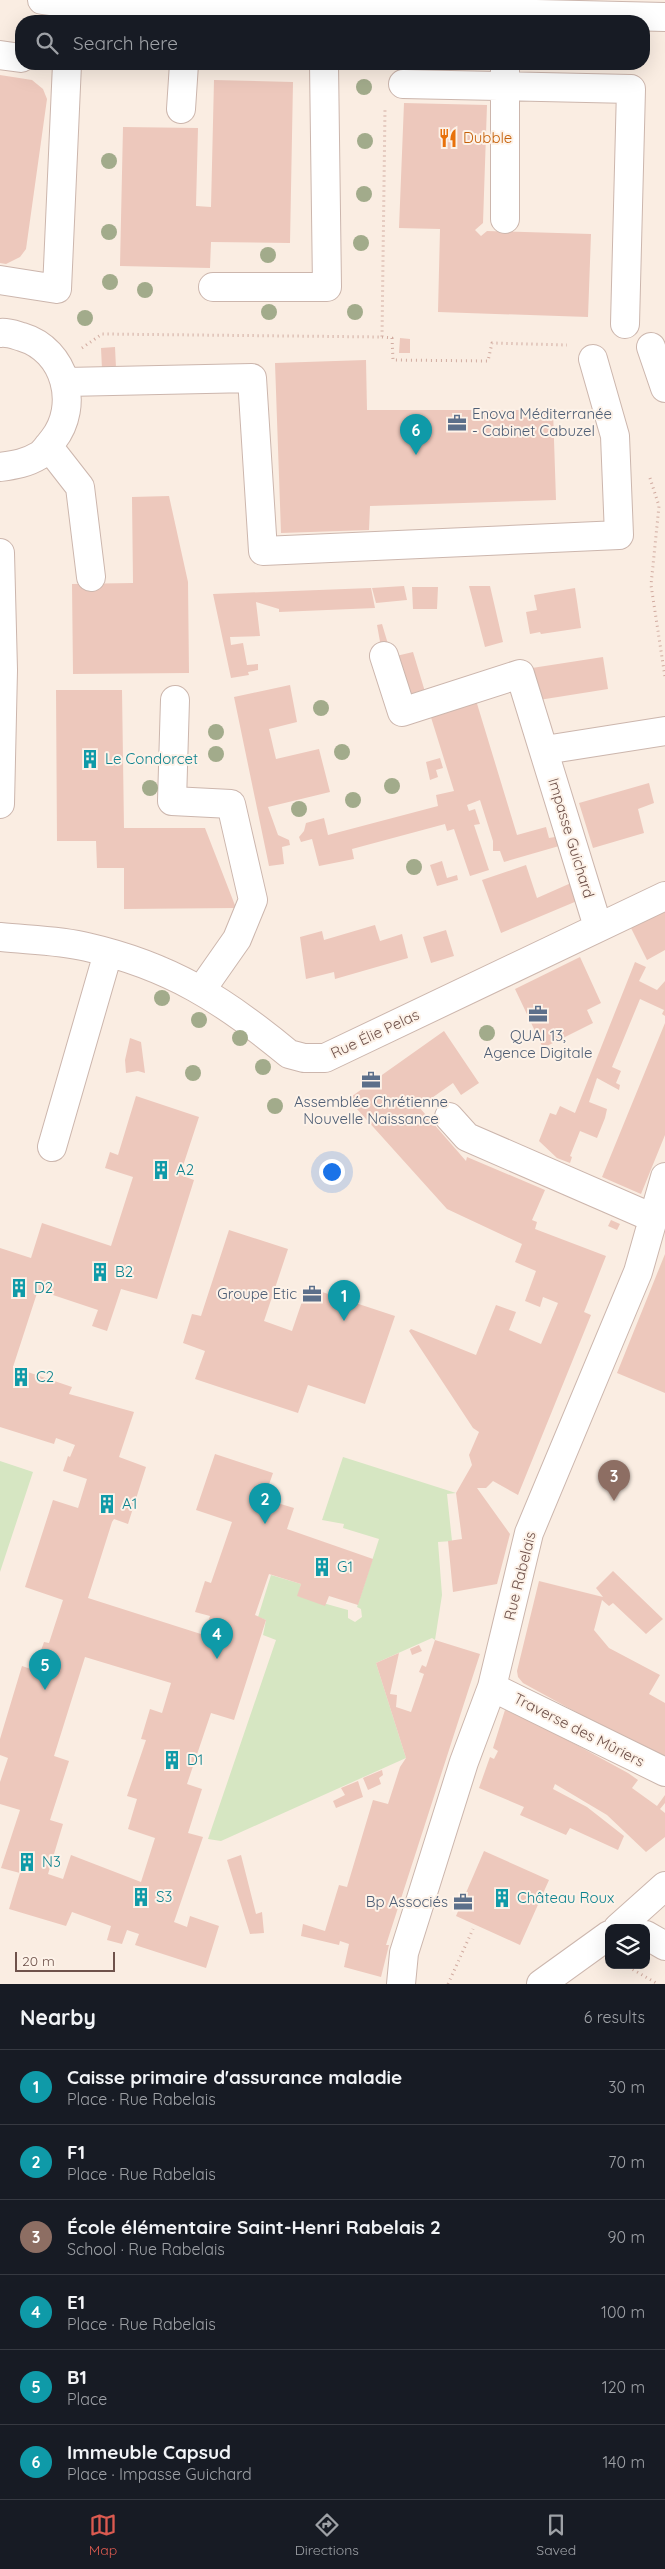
<!DOCTYPE html>
<meta charset="utf-8">
<style>
body{margin:0;font-family:Quicksand,sans-serif;background:#242831;color:#f1f3f6}
.controls{position:absolute;right:15px;bottom:15px;display:grid;overflow:hidden;border-radius:10px;box-shadow:0 5px 20px #0002}
.controls button{width:45px;height:45px;display:grid;place-items:center;padding:0;border:0;border-bottom:1px solid #363941;background:#171b24;color:#f1f3f6;font:25px sans-serif}
.scale{position:absolute;left:15px;bottom:12px;width:100px;box-sizing:border-box;padding-left:5px;border:2px solid #6f524b;border-top:0;font-size:14px;line-height:18px;white-space:nowrap;color:#6f524b;-webkit-text-stroke:4px #fdf2e8;paint-order:stroke}
.you{position:absolute;left:331px;top:1171px;width:18px;height:18px;margin:-12px;border:4px solid #fff;border-radius:50%;background:#1a73e8;box-shadow:0 0 0 8px #1a73e833}
.badge{display:grid;place-items:center;width:32px;height:32px;border-radius:50%;background:#db5a50;color:#fff;font-size:16px;font-weight:700}
.pin{position:absolute;translate:-50% -41px;filter:drop-shadow(0 1px 2px #0008)}
.pin::after{content:'';position:absolute;top:26px;width:18px;height:15px;background:inherit;clip-path:polygon(0 0,100% 0,50% 100%)}
.list{margin:0;padding:0;list-style:none}
h2{display:flex;justify-content:space-between;align-items:center;height:65px;margin:0;padding:0 20px;font-size:21px}
h2 small{font-size:16px;font-weight:400;color:#9ea1a6}
.list li{display:grid;grid-template-columns:32px 1fr auto;gap:15px;align-items:center;box-sizing:border-box;height:75px;padding:0 20px;border-top:1px solid #363941}
.list b{display:block;font-size:19px;white-space:nowrap}
.list p{margin:0;font-size:16px;white-space:nowrap;color:#9ea1a6}
.list em{font-size:16px;font-style:normal;color:#9ea1a6}
.icon{flex:none;width:28px;height:28px;fill:none;stroke:currentColor;stroke-width:2;stroke-linecap:round;stroke-linejoin:round}
.map{position:relative;flex:none;width:665px;height:1984px;overflow:hidden}
.search{position:absolute;background:#171b24;box-shadow:0 5px 20px #0002;left:15px;right:15px;top:15px;height:55px;display:flex;align-items:center;gap:12px;box-sizing:border-box;padding:0 18px;border-radius:20px;color:#9ea1a6;font-size:19px}
.sheet{height:515px;background:#171b24}
nav{display:flex;justify-content:space-around;align-items:center;box-sizing:border-box;height:70px;border-top:1px solid #363941;background:#171b24;font-size:14px;color:#9ea1a6}
nav a{display:grid;justify-items:center;gap:2px}
nav .on{color:#db5a50}
.map>svg:first-child{display:block}
</style>
<div class="map">
<svg width="665" height="1984" viewBox="0 0 665 1984">
<rect width="100%" height="100%" fill="#faede2"/>
<path fill="#d6e6c2" d="M343 1457 456 1493 447 1494 452 1541 438 1542 442 1595 435 1640 432 1638 376 1663 406 1758 221 1841 208 1839 276 1640 263 1635 266 1620 258 1617 271 1575 301 1584 298 1596 348 1610V1618L355 1622 362 1617 361 1609 357 1607 379 1539 343 1528 344 1524 322 1520Z
M0 1461 33 1472 0 1572Z"/>
<path fill="#edc8bc" fill-rule="evenodd" d="M0 75 32 80 43 89 47 99 26 249 20 257 6 264 0 263Z
M214 80 293 82 290 243 211 242 210 268 120 266 123 127 198 128 196 206 211 207Z
M404 103 487 105 483 223 475 230 481 236 487 231 591 234 588 317 438 312 440 229 399 228Z
M400 338 410 339V353H399Z
M115 347 116 368 102 369 101 348Z
M366 360 367 410H553L556 500 370 506 369 530 281 533 275 363Z
M169 496 188 582 189 673 73 674 72 584 133 583 132 497Z
M404 586 407 600 376 603 372 588Z
M469 586H490L503 642 485 647Z
M412 587H438L437 609H413Z
M371 588 375 608 279 612V609L256 602 260 636 230 637 231 645 243 643 247 665 258 664V670L248 672 249 675 231 678 213 594Z
M575 588 581 628 541 634 540 632 530 634 526 612 537 610 534 595Z
M382 624 388 644 381 647 377 625Z
M413 652 426 695 405 702 392 657Z
M603 657 608 689 539 700 532 668Z
M290 685 297 722 269 729 276 759 319 749 330 792 268 807 278 835 289 840 290 845 282 847 284 864 269 866 234 697Z
M56 690H122L124 828H205L236 908 124 909V868H97L96 841H57Z
M475 697 517 835 546 827 549 838 555 837 552 825 566 844 504 862 500 851H493V841L480 800 467 805 469 811 475 809 480 824 474 825 489 870 470 876 454 829 447 831 445 824 352 849 354 859 319 866 312 839 301 842 299 837 304 831 306 823 324 818 328 835 438 806 436 795 454 791 429 711Z
M440 758 443 768 436 770 438 777 430 780 426 762Z
M649 783 654 803 638 809 644 833 593 848 579 803Z
M442 861 447 878 457 875 458 880 437 886 430 865Z
M526 865 537 898 571 883 577 901 501 933 482 880Z
M665 910V950L647 960 631 928Z
M375 925 380 941 402 934 408 958 335 979 334 972 306 979 300 937 322 931 324 940Z
M446 930 454 956 431 963 423 937Z
M580 957 601 1003 587 1010 593 1023 543 1048 515 989Z
M635 962 646 967 639 981 657 990 665 981V1016L662 1014 664 1010 640 999 612 1067 621 1071 616 1083 620 1085 619 1090 597 1078 589 1102 607 1109 605 1118 597 1138 580 1131 570 1156 572 1157 570 1163 557 1158 539 1141 550 1113 556 1115 560 1106 575 1113Z
M665 1023V1135L641 1194 602 1177Z
M444 1031 479 1083 461 1095 453 1083 419 1107 466 1161 467 1157 545 1190 532 1220 537 1222 535 1229 606 1256 584 1312 591 1315 518 1495 493 1481 486 1488H477L510 1534 497 1584 453 1592 448 1541 462 1539 456 1493 472 1465 469 1455 479 1432 473 1428 409 1331 411 1329 476 1355 496 1305 516 1312 509 1330 541 1344 558 1303 543 1297 540 1307 525 1301 536 1271 515 1262 522 1244 447 1209 348 1099Z
M130 1038 141 1042 145 1073 138 1071 126 1073 125 1060Z
M136 1096 199 1117 180 1175 194 1180 157 1299 121 1289 107 1331 92 1326 98 1310 38 1290 13 1367 72 1387 69 1394 134 1412 119 1457 146 1467 128 1524 114 1519 112 1522 88 1598 204 1635 210 1616 195 1612 205 1581 211 1583 232 1522 196 1510 215 1454 273 1473 264 1499 294 1508 287 1529 373 1559 358 1605 329 1596 325 1606 297 1596 301 1584 269 1574 255 1615 266 1620 234 1720 211 1713 187 1784 202 1789 188 1833 203 1837 174 1922 187 1927 190 1916 219 1926 206 1968 135 1945 139 1934 127 1930 122 1944 107 1940 111 1926 72 1912 66 1926 9 1909 20 1873 1 1868 20 1810 0 1804V1782L8 1758 0 1755V1739L22 1666 34 1670 44 1642 49 1643 63 1600 25 1587 53 1500 78 1508 87 1479 63 1471 68 1456 70 1457 75 1445 56 1438 54 1444 0 1427V1248L31 1258 42 1223 111 1246 133 1177 105 1168 110 1152 118 1155ZM85 1657 171 1683 162 1713 150 1709 141 1739 146 1740 127 1796 137 1799 128 1829 155 1838 141 1882 71 1855 63 1879 48 1874 63 1824 50 1820 69 1761 54 1756Z
M611 1220 620 1224 617 1230 608 1226Z
M229 1230 288 1249 264 1321 292 1331 307 1287 395 1316 365 1404 308 1385 298 1413 195 1379 205 1351 183 1343 192 1314 201 1316Z
M665 1254V1393L617 1373Z
M613 1571 663 1619 646 1634 613 1603 609 1606 602 1600 594 1630 609 1648 660 1675 649 1694 665 1703V1761L523 1683 518 1677 517 1671 539 1581 603 1597 596 1588Z
M435 1640 480 1654 386 1945H389L381 1977 344 1967 349 1944 340 1941 339 1945 301 1936 303 1924 325 1931 339 1885 347 1887 373 1800 388 1804 400 1767 406 1758 376 1663 399 1653 390 1694 397 1695 396 1707 411 1712 424 1674 419 1672 422 1665 426 1667Z
M419 1645 422 1651 412 1655 410 1649Z
M505 1710 517 1715 518 1713 628 1773 638 1780 632 1788 657 1806 665 1795V1803L660 1809 665 1813V1837L646 1852 607 1815 555 1784 553 1789 587 1807 624 1836 618 1850 570 1828 566 1835 520 1815 524 1807 479 1788 490 1757 494 1759 498 1751 493 1748Z
M382 1770 383 1775 379 1778 381 1784 368 1790 363 1778Z
M358 1781 363 1797 336 1808 333 1801 345 1795 341 1788Z
M484 1851 549 1880 520 1945 456 1916Z
M241 1855 256 1914 262 1912 264 1933 250 1934 227 1860Z"/>
<g fill="none" stroke-linecap="round" stroke-linejoin="round">
<g stroke="#ccb6ad" stroke-width="30">
<path id="minor" d="M42 0 64 3 665 17
M0 55 21 58
M403 84 631 89 625 324
M181 109 184 64
M505 219V64
M0 280 57 289 67 64
M213 287H327L324 64
M0 333C8 332 15 335 22 337 66 350 80 406 53 440 49 445 45 451 40 455 27 463 15 465 0 467
M651 347 665 388
M66 382 252 378 263 551 619 535 615 436 593 359
M48 446 80 487 91 577
M0 553 3 670 0 804
M384 656 402 712 520 674 598 927
M175 700 172 801 231 804 253 900 237 939 202 989
M545 750 665 731
M0 937C28 940 59 940 87 947 170 966 224 1000 289 1054L304 1058H325L665 896
M449 1117 467 1137 653 1218
M52 1147 108 953
M492 1687 665 1772
M618 1928 665 1886
M646 1935 665 1946
M401 1984 404 1953 464 1762 492 1687 529 1533 638 1272 665 1177
M541 1984 609 1935"/>
</g>
<path stroke="#d1aba0" stroke-width="3" stroke-dasharray="1 4" stroke-linecap="butt" d="M382 337 392 338 393 360 488 361 492 343 567 345
M82 348 102 334 382 337 385 108
M650 478 659 506 651 585 665 677
M631 1965 632 1969 658 1984
M448 1984 473 1929"/>
<use href="#minor" stroke="#fff" stroke-width="28"/>
</g>
<g fill="#a2ab8b">
<circle cx="364" cy="87" r="8"/>
<circle cx="365" cy="141" r="8"/>
<circle cx="109" cy="161" r="8"/>
<circle cx="364" cy="194" r="8"/>
<circle cx="109" cy="232" r="8"/>
<circle cx="361" cy="243" r="8"/>
<circle cx="268" cy="255" r="8"/>
<circle cx="110" cy="282" r="8"/>
<circle cx="145" cy="290" r="8"/>
<circle cx="269" cy="312" r="8"/>
<circle cx="355" cy="312" r="8"/>
<circle cx="85" cy="318" r="8"/>
<circle cx="321" cy="708" r="8"/>
<circle cx="216" cy="732" r="8"/>
<circle cx="342" cy="752" r="8"/>
<circle cx="216" cy="754" r="8"/>
<circle cx="392" cy="786" r="8"/>
<circle cx="150" cy="788" r="8"/>
<circle cx="353" cy="800" r="8"/>
<circle cx="299" cy="809" r="8"/>
<circle cx="414" cy="867" r="8"/>
<circle cx="162" cy="998" r="8"/>
<circle cx="199" cy="1020" r="8"/>
<circle cx="487" cy="1033" r="8"/>
<circle cx="240" cy="1038" r="8"/>
<circle cx="263" cy="1067" r="8"/>
<circle cx="193" cy="1073" r="8"/>
<circle cx="275" cy="1106" r="8"/>
</g>
<defs>
<g id="restaurant-bare" transform="scale(1.5)"><path d="M-5-6h1v4h1v-4h1v4h1v-4h1v5L-1.5 .5V6h-2V.5L-5-1ZM5-6V6H3V1.5H1.5Q1.5-4 5-6Z" fill="#e8710a" stroke="#fdf2e8" stroke-width="2.5" paint-order="stroke"/></g>
<g id="office-bare" transform="scale(1.5)"><path d="M-6-3h4V-5.5h4V-3h4V5H-6ZM-1-4.5V-3h2v-1.5ZM-6 0V1H6V0Z" fill="#5c6f8a" stroke="#fdf2e8" stroke-width="2.5" paint-order="stroke"/></g>
<g id="building-bare" transform="scale(1.5)"><path d="M-4-6H4V6H1V3H-1V6H-4ZM-2.5-4.3h1.7v1.8h-1.7ZM.8-4.3h1.7v1.8H.8ZM-2.5-1h1.7V.8h-1.7ZM.8-1h1.7V.8H.8Z" fill="#0f9aa8" stroke="#fdf2e8" stroke-width="2.5" paint-order="stroke"/></g>
</defs>
<g fill-rule="evenodd">
<use href="#restaurant-bare" x="448" y="138"/>
<use href="#office-bare" x="457" y="423"/>
<use href="#building-bare" x="90" y="759"/>
<use href="#office-bare" x="538" y="1014"/>
<use href="#office-bare" x="371" y="1080"/>
<use href="#building-bare" x="161" y="1170"/>
<use href="#building-bare" x="100" y="1272"/>
<use href="#building-bare" x="19" y="1288"/>
<use href="#office-bare" x="312" y="1294"/>
<use href="#building-bare" x="21" y="1377"/>
<use href="#building-bare" x="107" y="1504"/>
<use href="#building-bare" x="322" y="1567"/>
<use href="#building-bare" x="172" y="1760"/>
<use href="#building-bare" x="27" y="1862"/>
<use href="#building-bare" x="141" y="1897"/>
<use href="#building-bare" x="502" y="1898"/>
<use href="#office-bare" x="463" y="1902"/>
</g>
<g text-anchor="middle" stroke-width="4" stroke-linejoin="round" paint-order="stroke">
<g font-size="15" fill="#c56008" stroke="#fdf2e8" text-anchor="start">
<text x="463" y="143">Dubble</text>
</g>
<g font-size="15" fill="#4e5e75" stroke="#fdf2e8">
<text x="472" y="419" text-anchor="start">Enova Méditerranée<tspan x="472" dy="17">- Cabinet Cabuzel</tspan></text>
<text x="538" y="1041">QUAI 13,<tspan x="538" dy="17">Agence Digitale</tspan></text>
<text x="371" y="1107">Assemblée Chrétienne<tspan x="371" dy="17">Nouvelle Naissance</tspan></text>
<text x="297" y="1299" text-anchor="end">Groupe Etic</text>
<text x="448" y="1907" text-anchor="end">Bp Associés</text>
</g>
<g font-size="15" fill="#0d838f" stroke="#fdf2e8" text-anchor="start">
<text x="105" y="764">Le Condorcet</text>
<text x="176" y="1175">A2</text>
<text x="115" y="1277">B2</text>
<text x="34" y="1293">D2</text>
<text x="36" y="1382">C2</text>
<text x="122" y="1509">A1</text>
<text x="337" y="1572">G1</text>
<text x="187" y="1765">D1</text>
<text x="42" y="1867">N3</text>
<text x="156" y="1902">S3</text>
<text x="517" y="1903">Château Roux</text>
</g>
<g font-size="15" fill="#6f524b" stroke="#fdf2e8">
<text transform="translate(571 838) rotate(73)" y="5">Impasse Guichard</text>
<text transform="translate(375 1034) rotate(-25)" y="5">Rue Élie Pelas</text>
<text transform="translate(520 1576) rotate(-76)" y="5">Rue Rabelais</text>
<text transform="translate(579 1730) rotate(27)" y="5">Traverse des Mûriers</text>
</g>
</g>
</svg>
<div class="controls">
<button><svg class="icon" aria-label="layers" viewBox="0 0 24 24"><path d="M12 4l9 5-9 5-9-5zM3 14l9 5 9-5"/></svg></button>
</div>
<div class="scale">20 m</div>
<div class="you"></div>
<div class="pin badge" style="left:344px;top:1321px;background:#0f9aa8">1</div>
<div class="pin badge" style="left:265px;top:1524px;background:#0f9aa8">2</div>
<div class="pin badge" style="left:614px;top:1501px;background:#8d6e63">3</div>
<div class="pin badge" style="left:217px;top:1659px;background:#0f9aa8">4</div>
<div class="pin badge" style="left:45px;top:1690px;background:#0f9aa8">5</div>
<div class="pin badge" style="left:416px;top:455px;background:#0f9aa8">6</div>
<div class="search"><svg class="icon" aria-label="search" viewBox="0 0 24 24"><circle cx="10" cy="10" r="6"/><path d="M15 15l6 6"/></svg>Search here</div>
</div>
<section class="sheet">
<h2>Nearby<small>6 results</small></h2>
<ul class="list">
<li><span class="badge" style="background:#0f9aa8">1</span><div><b>Caisse primaire d'assurance maladie</b><p>Place · Rue Rabelais</p></div><em>30 m</em></li>
<li><span class="badge" style="background:#0f9aa8">2</span><div><b>F1</b><p>Place · Rue Rabelais</p></div><em>70 m</em></li>
<li><span class="badge" style="background:#8d6e63">3</span><div><b>École élémentaire Saint-Henri Rabelais 2</b><p>School · Rue Rabelais</p></div><em>90 m</em></li>
<li><span class="badge" style="background:#0f9aa8">4</span><div><b>E1</b><p>Place · Rue Rabelais</p></div><em>100 m</em></li>
<li><span class="badge" style="background:#0f9aa8">5</span><div><b>B1</b><p>Place</p></div><em>120 m</em></li>
<li><span class="badge" style="background:#0f9aa8">6</span><div><b>Immeuble Capsud</b><p>Place · Impasse Guichard</p></div><em>140 m</em></li>
</ul>
</section>
<nav>
<a class="on"><svg class="icon" aria-label="map" viewBox="0 0 24 24"><path d="M3 6l6-2 6 2 6-2v14l-6 2-6-2-6 2zM9 4v14M15 6v14"/></svg>Map</a>
<a><svg class="icon" aria-label="directions" viewBox="0 0 24 24"><path d="M12 3l9 9-9 9-9-9zM9 14v-3h6M13 9l2 2-2 2"/></svg>Directions</a>
<a><svg class="icon" aria-label="saved" viewBox="0 0 24 24"><path d="M7 4h10v16l-5-4-5 4z"/></svg>Saved</a>
</nav>
